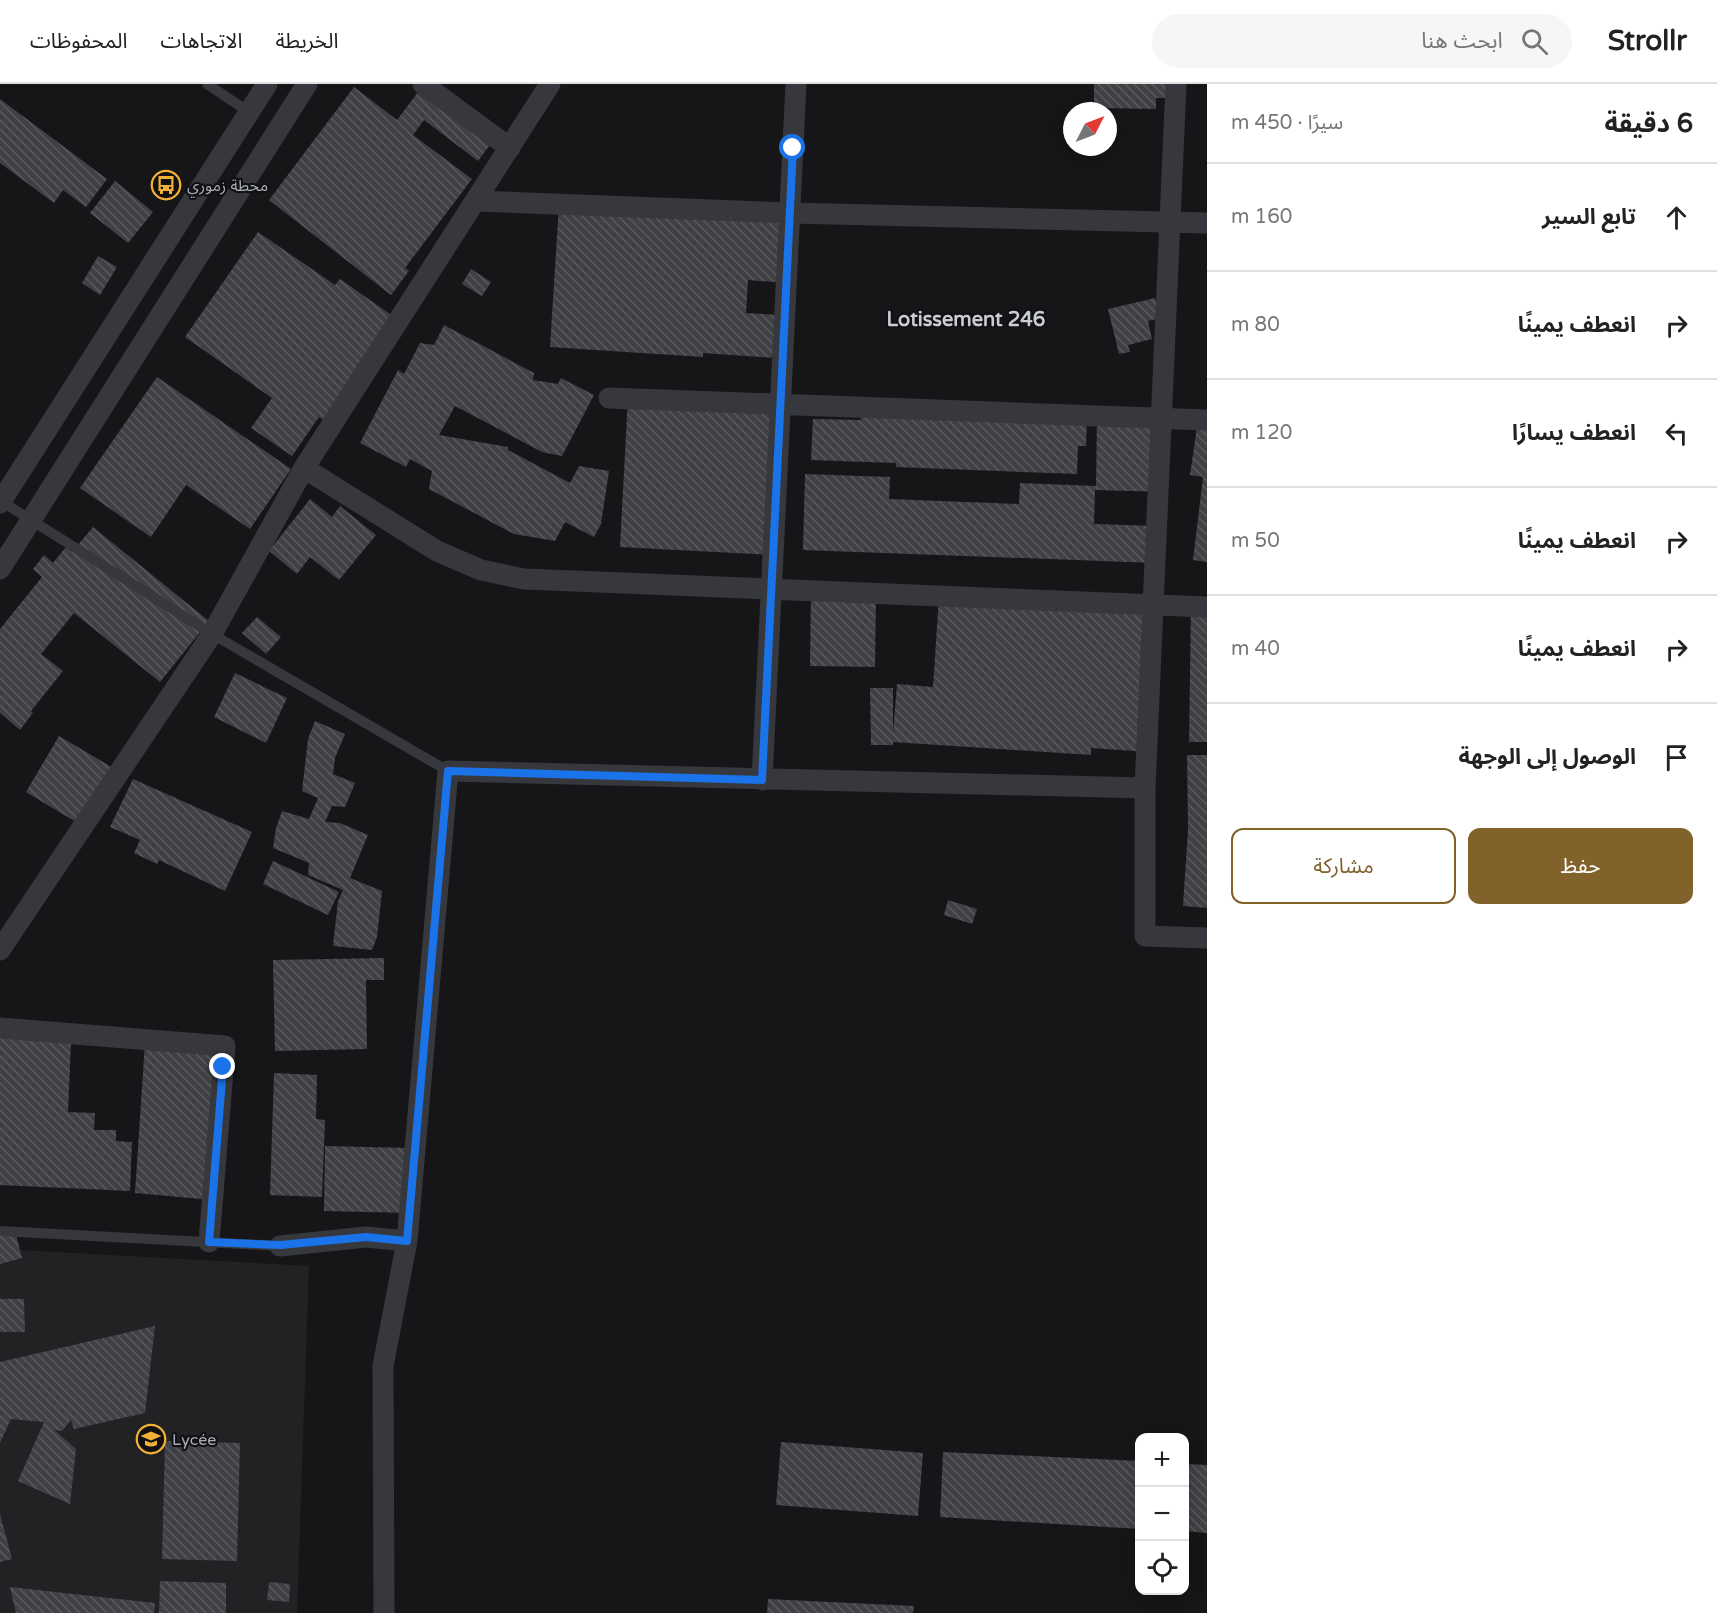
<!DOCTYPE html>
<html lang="ar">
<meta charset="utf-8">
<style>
body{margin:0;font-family:"Varela Round","Noto Sans Arabic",sans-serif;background:#f6f6f6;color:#222;direction:rtl}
.controls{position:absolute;right:18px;bottom:18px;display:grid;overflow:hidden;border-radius:12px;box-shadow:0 3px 15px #0003}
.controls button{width:54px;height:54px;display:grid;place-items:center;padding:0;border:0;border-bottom:2px solid #e0e0e0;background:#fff;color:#222;font:30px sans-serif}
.compass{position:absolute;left:1063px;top:18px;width:54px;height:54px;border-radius:50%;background:#fff;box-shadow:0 3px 15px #0003;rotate:48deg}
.stop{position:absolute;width:18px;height:18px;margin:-14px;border:4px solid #1a73e8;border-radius:50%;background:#fff}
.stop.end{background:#1a73e8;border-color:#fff;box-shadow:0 2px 6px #0008}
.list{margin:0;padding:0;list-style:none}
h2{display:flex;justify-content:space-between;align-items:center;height:78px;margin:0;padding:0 24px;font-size:26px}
h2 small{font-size:20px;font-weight:400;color:#767676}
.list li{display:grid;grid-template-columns:39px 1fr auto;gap:18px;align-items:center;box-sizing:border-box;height:108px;padding:0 24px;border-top:2px solid #e0e0e0}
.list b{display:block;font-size:22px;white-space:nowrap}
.list em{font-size:20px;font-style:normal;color:#767676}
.actions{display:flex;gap:12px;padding:18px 24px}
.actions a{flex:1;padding:14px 0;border:2px solid #80622a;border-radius:12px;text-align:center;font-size:21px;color:#80622a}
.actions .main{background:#80622a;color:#fff}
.icon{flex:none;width:33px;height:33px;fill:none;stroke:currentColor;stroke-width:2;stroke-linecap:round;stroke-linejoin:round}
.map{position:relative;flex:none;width:1207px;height:1529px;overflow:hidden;direction:ltr}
header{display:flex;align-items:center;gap:36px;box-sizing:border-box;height:84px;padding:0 30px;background:#fff;border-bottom:2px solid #e0e0e0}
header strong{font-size:28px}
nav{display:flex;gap:33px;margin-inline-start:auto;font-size:21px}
.search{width:420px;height:54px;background:#f6f6f6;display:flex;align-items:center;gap:15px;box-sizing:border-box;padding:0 21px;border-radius:33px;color:#767676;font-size:22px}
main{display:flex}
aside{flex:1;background:#fff}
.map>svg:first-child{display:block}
</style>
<header>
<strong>Strollr</strong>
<div class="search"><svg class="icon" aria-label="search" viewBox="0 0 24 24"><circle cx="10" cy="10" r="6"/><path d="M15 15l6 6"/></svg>ابحث هنا</div>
<nav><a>الخريطة</a><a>الاتجاهات</a><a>المحفوظات</a></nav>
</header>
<main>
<aside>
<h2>6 دقيقة<small>سيرًا · 450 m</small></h2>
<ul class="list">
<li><svg class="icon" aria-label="ahead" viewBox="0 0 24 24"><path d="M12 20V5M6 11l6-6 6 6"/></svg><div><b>تابع السير</b></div><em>160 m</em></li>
<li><svg class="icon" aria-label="right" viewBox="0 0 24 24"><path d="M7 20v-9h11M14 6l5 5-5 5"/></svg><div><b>انعطف يمينًا</b></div><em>80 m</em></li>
<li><svg class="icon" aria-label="left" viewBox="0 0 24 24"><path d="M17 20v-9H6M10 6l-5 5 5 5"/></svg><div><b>انعطف يسارًا</b></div><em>120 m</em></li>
<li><svg class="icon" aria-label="right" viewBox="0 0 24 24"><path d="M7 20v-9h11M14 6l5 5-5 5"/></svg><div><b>انعطف يمينًا</b></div><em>50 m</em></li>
<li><svg class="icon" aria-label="right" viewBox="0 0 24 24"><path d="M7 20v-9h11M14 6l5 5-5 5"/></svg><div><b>انعطف يمينًا</b></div><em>40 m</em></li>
<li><svg class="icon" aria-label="arrive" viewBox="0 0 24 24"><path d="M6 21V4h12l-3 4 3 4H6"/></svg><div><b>الوصول إلى الوجهة</b></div></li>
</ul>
<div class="actions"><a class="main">حفظ</a><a>مشاركة</a></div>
</aside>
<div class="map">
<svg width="1207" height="1529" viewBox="0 0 1207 1529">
<defs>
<pattern id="building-back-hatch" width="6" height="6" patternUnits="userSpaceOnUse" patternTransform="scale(1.5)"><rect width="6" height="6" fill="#404145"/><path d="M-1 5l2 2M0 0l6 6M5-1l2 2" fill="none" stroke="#595a5e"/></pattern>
</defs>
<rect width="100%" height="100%" fill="#161618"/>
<path fill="#222225" d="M0 1165 309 1182 297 1529H0Z"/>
<path fill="url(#building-back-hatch)" d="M1094 0H1173V14H1156V25L1094 24Z
M354 3 397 36 421 4 501 46 478 77 424 36 413 51 472 95 405 184 409 187 391 211 269 116Z
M0 15 107 95 86 123 63 106 54 119 0 79Z
M115 97 153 128 128 159 90 129Z
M559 121 783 134 787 199 748 196 746 229 779 231 776 274 703 269V273L550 263Z
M258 148 335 201 340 195 397 235 326 338 319 333 292 372 251 344 272 314 185 253Z
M98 172 117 183 100 211 82 199Z
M471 185 491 198 482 212 462 200Z
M1155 214 1160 234 1148 237 1152 255 1128 261 1130 268 1119 270 1108 225Z
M444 241 534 289 533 296 558 300 561 294 594 311 562 372 542 368 455 322 439 351 508 363V366L570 399 579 382 609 387 601 440 594 453 565 438 555 457 514 450 429 405 432 387 410 375 406 383 360 359 398 286 404 290 420 259 434 261Z
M157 293 291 385 250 445 186 401 151 453 80 404Z
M628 313 781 330 774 471 620 463Z
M861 318 1087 332 1086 362H1078L1077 390 896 383V379L811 376 813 335 861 336Z
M1097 330 1169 332 1167 408 1095 406 1094 440 1156 442 1155 479 803 466 805 390 890 393 889 415 1019 420 1020 399 1096 402Z
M1198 336H1207V478L1193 476 1203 393 1190 391Z
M310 415 332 433 340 422 376 451 339 496 310 473 297 490 269 467Z
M93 443 209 537 160 598 74 529 41 570 63 587 31 627 33 629 20 646 0 629V545L42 493 33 485 44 471 53 479 66 463 72 468Z
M811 507 876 508 875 583 810 582Z
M939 512 1155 526 1149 668 1091 664V671L893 658V661H871L870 604H893V650L897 600 933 603Z
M1191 521H1207V658H1189Z
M257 533 281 553 266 570 242 549Z
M235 589 287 614 266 659 214 633Z
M315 637 345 650 335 674 333 690 355 699 345 723 332 722 325 738 340 739 368 751 350 794 382 807 377 853 372 866 333 862 338 817 343 806 308 791 309 779 273 764 276 744 282 727 309 735 318 714 302 707 308 655Z
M59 652 115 685 81 741 26 708Z
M1187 671H1207V824L1183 822 1188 745Z
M133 695 252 748 225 807 159 776 157 780 134 769 140 756 110 743Z
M273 777 339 808 328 831 263 800Z
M948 816 977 825 972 840 944 831Z
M384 874V896H366L367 965 275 967 273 876Z
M0 949 71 958 68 1028 95 1029 94 1046H116V1057L132 1058 130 1107 0 1101Z
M145 958 228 964 223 1117 135 1109Z
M274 989 317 991 316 1035 325 1036 322 1113 270 1111Z
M325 1062 411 1064 410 1129 324 1127Z
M14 1143 22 1174 0 1180V1146Z
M0 1215H24L25 1248H0Z
M155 1242 145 1329 74 1345 71 1336 62 1347 54 1346 76 1365 70 1420 18 1397 44 1338 11 1335 0 1359V1278Z
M165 1357 240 1359 237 1477 162 1475Z
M781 1358 923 1369 918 1432 776 1421Z
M943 1368 1140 1377V1445L940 1433Z
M1184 1380 1207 1381V1449L1184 1447Z
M0 1430 12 1475 0 1478Z
M160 1497 226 1499V1529H159Z
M269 1498 290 1500 289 1518 267 1516Z
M10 1503 155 1519 154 1529H16Z
M768 1515 914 1522 913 1529H767Z"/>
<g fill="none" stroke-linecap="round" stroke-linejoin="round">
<path stroke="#37383d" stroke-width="10" d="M207 0 249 28
M1 417 212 550 448 687
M0 1147 280 1162"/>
<path stroke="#37383d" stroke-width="21" d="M423 0 510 64
M476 117 790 129 1207 139
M609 314 1207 336
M304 384 437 467 481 486 524 495 1207 523
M0 419 267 0
M0 485 307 0
M762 696 796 0
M1145 704 1176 0
M0 866 212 550 304 384 550 0
M0 944 225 962 209 1158
M280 1162 366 1153 407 1157 448 687 1145 704V852L1207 854
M384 1529 383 1282 407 1157"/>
</g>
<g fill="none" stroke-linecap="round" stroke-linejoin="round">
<path stroke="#1a73e8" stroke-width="8" d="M223 983 209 1158 280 1161 366 1153 407 1157 448 687 762 696 793 64"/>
</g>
<defs>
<g id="bus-ring" transform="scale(1.5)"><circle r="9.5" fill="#111113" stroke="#f2b134" stroke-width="1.5"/><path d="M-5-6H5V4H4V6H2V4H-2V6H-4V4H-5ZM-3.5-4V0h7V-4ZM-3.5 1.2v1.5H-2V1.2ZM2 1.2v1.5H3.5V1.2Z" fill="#f2b134"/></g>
<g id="school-ring" transform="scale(1.5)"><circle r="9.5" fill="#111113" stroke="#f2b134" stroke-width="1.5"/><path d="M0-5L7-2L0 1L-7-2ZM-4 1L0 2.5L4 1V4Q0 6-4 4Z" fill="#f2b134"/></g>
</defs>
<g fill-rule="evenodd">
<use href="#bus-ring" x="166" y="101"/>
<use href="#school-ring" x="151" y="1355"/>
</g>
<g text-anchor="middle" stroke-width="4.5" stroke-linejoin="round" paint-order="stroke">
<g font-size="16" fill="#a8adb8" stroke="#111113" text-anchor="start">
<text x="187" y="107">محطة زموري</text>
<text x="172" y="1361">Lycée</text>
</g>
<g font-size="20" font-weight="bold" fill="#c9ccd4" stroke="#111113">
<text x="966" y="242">Lotissement 246</text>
</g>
</g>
</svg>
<div class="controls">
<button>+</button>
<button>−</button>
<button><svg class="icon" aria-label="locate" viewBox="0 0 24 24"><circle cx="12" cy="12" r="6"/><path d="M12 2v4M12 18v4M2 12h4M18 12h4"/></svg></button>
</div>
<svg class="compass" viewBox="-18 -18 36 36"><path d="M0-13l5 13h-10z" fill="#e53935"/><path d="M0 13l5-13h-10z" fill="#767676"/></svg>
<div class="stop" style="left:793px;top:64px"></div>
<div class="stop end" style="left:223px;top:983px"></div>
</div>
</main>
